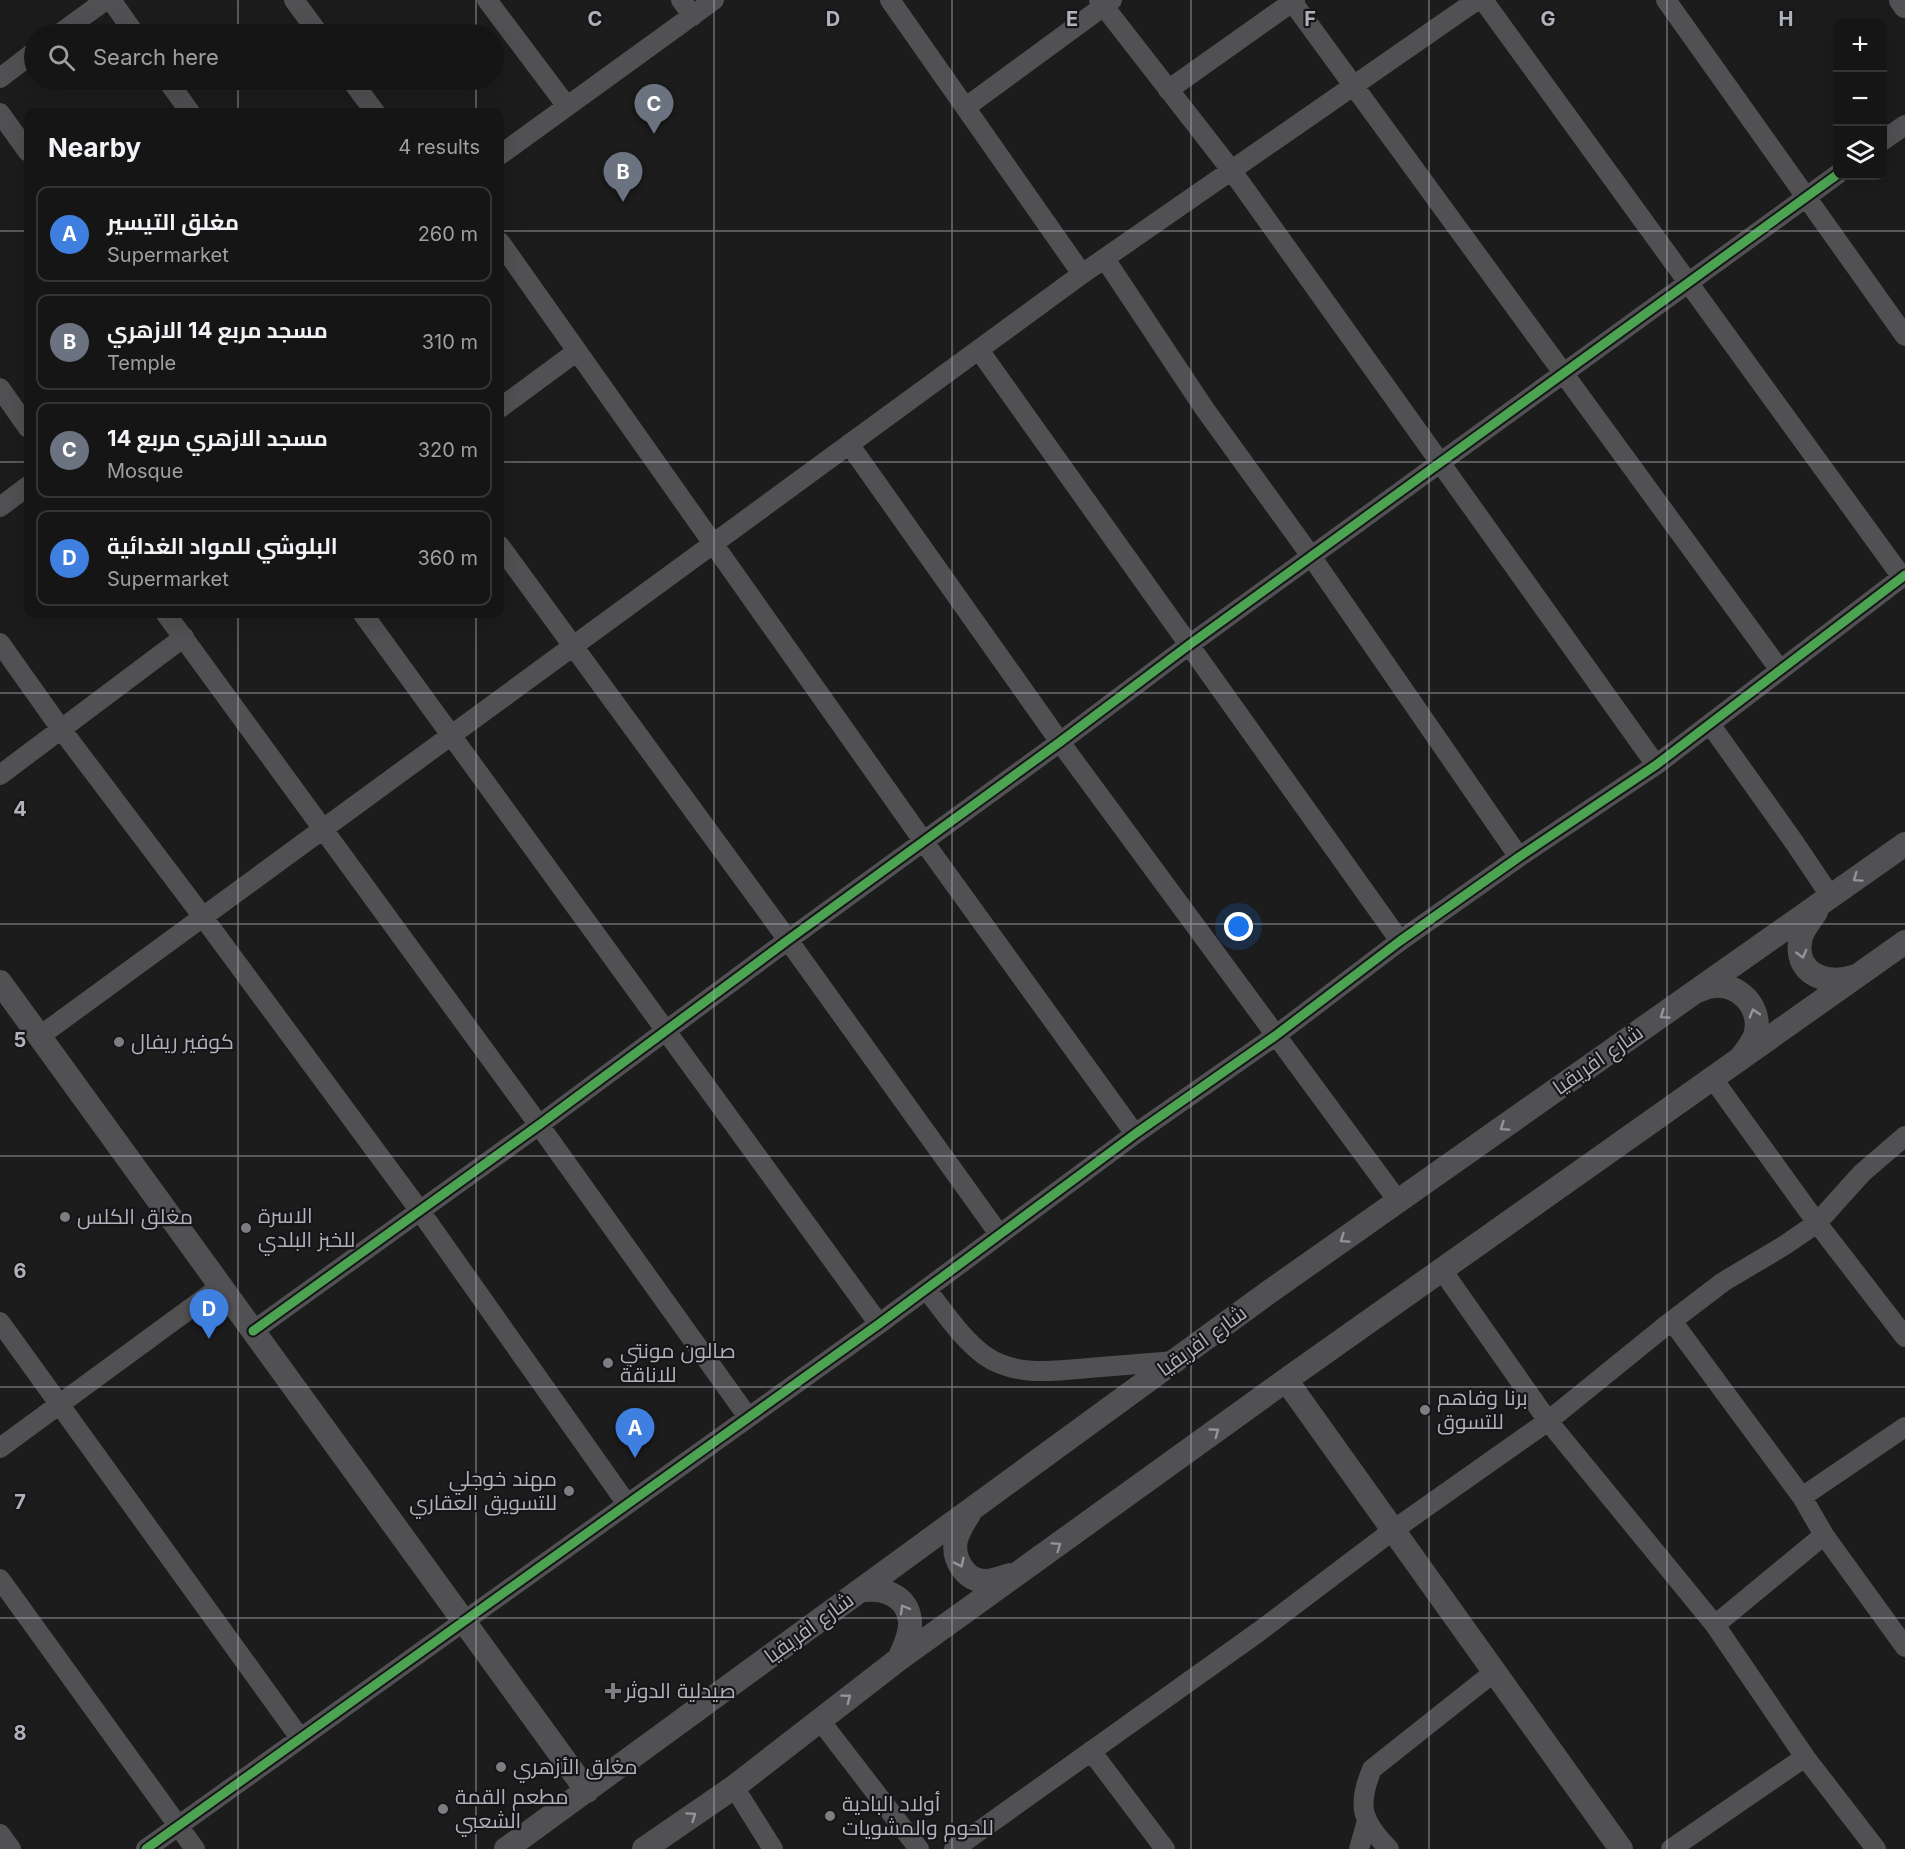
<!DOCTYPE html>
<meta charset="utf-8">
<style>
body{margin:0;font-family:Inter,Cairo,sans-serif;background:#1e1e1e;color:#f1f3f6}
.controls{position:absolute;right:18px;top:18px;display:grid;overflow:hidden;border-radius:12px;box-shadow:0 6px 24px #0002}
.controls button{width:54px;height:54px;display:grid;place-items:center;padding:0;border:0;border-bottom:2px solid #343434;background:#151515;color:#f1f3f6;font:30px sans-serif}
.you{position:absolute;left:1239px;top:927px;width:21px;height:21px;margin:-15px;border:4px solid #fff;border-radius:50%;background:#1a73e8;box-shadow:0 0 0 9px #1a73e833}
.badge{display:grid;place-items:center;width:39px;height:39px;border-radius:50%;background:#ea580c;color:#fff;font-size:20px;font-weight:700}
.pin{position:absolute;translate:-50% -50px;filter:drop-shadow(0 2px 3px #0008)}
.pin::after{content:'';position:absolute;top:32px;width:21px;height:18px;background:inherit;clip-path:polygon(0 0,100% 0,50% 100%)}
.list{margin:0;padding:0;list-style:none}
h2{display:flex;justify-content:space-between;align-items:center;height:78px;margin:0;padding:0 24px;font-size:26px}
h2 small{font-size:20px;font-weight:400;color:#9d9fa0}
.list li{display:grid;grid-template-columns:39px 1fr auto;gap:18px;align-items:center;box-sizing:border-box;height:96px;margin:0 12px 12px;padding:0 12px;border:2px solid #343434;border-radius:12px}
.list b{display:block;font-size:22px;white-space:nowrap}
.list p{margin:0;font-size:20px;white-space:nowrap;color:#9d9fa0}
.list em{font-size:20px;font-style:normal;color:#9d9fa0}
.icon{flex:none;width:33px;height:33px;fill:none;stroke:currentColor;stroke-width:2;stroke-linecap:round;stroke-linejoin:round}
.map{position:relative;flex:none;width:1905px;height:1849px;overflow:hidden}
.search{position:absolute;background:#151515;box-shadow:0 6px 24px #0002;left:24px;top:24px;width:480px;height:66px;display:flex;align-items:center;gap:15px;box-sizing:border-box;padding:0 21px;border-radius:33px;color:#9d9fa0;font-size:22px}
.panel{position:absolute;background:#151515;box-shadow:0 6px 24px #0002;left:24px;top:108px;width:480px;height:510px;border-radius:12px}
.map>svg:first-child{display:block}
</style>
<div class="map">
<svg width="1905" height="1849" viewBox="0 0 1905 1849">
<rect width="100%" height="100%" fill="#1c1c1c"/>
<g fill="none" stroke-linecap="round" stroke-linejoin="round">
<path stroke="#515154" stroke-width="20" d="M111 0 135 34
M294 0 319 34
M487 0 566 105
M681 0 693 16
M890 0 1082 274
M1099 0 1232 171 1656 765
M1291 0 1780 670
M1483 0 1902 577
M1666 0 1905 336
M59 34 106 0
M0 78 34 52
M167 80 190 112
M351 80 375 112
M1168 90 1295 0
M966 107 1112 0
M0 113 28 152
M1882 141 1905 125
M500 155 714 0
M500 242 924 842 1135 1134
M1105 259 1204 408 1311 556 1519 857
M979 350 1400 941
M0 388 28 428
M500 408 576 352
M849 444 1060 742 1398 1201
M0 507 28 486
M500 546 788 940 999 1234
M166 614 539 1125 748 1417
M363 614 879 1324
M0 643 61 729 203 917 420 1211 627 1504
M1710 724 1794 842 1831 897
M0 775 184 637
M40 1036 1082 274 1477 0
M1713 1079 1817 1223 1905 1337
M1442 1270 1548 1421 1715 1625 1805 1757 1876 1849
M926 1289C944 1311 960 1337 984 1355 1017 1379 1062 1370 1101 1367 1125 1365 1150 1363 1175 1361
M1672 1321 1802 1497 1824 1535 1905 1647
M0 1322 300 1738
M253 1331 539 1125 788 940 1060 742 1189 645 1838 174
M0 1448 221 1286
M1802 1497 1905 1427
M0 1579 195 1849
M1715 1625 1824 1535
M819 1719 919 1849
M1091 1751 1165 1849
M734 1787 773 1849
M0 1834 11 1849
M146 1849 879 1324 1135 1134 1275 1036 1400 941 1519 857 1656 765 1905 575
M954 1849 1257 1633 1392 1531 1548 1421 1664 1327 1723 1282 1785 1245 1817 1223 1862 1173 1905 1136
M1359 1849 1367 1821
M1389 1849C1361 1821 1357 1805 1372 1769L1493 1673
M1671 1849 1805 1757"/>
<path stroke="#515154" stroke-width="24" d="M1901 0 1905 6
M1816 912C1811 920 1804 927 1801 937 1792 973 1826 987 1856 976
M0 982 587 1791
M1700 990C1730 975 1765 1003 1755 1036 1752 1043 1747 1050 1742 1056
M1286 1380 1621 1849
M969 1514C964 1522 958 1531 956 1540 952 1559 966 1582 986 1581 994 1581 1003 1577 1010 1575
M859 1591C881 1587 908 1594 910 1622 911 1635 904 1647 899 1659
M506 1849 1269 1292 1905 844
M644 1849 734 1787 899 1659 1286 1380 1905 942"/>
<g stroke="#161618" stroke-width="13">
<path id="cycleway" d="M253 1331 539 1125 788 940 1060 742 1189 645 1838 174
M146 1849 879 1324 1135 1134 1275 1036 1400 941 1519 857 1656 765 1905 575"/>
</g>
<use href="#cycleway" stroke="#4ca352" stroke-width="9"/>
</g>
<defs><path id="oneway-chevron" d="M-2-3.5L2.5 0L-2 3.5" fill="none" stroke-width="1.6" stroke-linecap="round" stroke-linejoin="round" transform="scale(1.5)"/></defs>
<g stroke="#93959c">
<use href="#oneway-chevron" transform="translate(1857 878) rotate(145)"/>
<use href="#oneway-chevron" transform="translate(1802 954) rotate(75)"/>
<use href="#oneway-chevron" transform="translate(1754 1013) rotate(-107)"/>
<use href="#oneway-chevron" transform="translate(1664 1015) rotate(145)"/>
<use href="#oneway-chevron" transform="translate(1504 1127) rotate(145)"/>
<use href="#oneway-chevron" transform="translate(1344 1239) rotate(145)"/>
<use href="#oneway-chevron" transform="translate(1215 1432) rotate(-36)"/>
<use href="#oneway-chevron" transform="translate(1057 1546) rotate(-35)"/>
<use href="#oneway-chevron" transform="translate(960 1563) rotate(64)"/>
<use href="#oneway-chevron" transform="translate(904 1609) rotate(-120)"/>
<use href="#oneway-chevron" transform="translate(847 1698) rotate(-37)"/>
<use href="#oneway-chevron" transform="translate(692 1816) rotate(-35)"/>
</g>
<path fill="none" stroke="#afb2bb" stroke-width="1.5" stroke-opacity="0.55" d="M238 0V34M476 0V34M714 0V1849M952 0V1849M1191 0V1849M1429 0V1849M1667 0V1849M238 80V112M476 80V112M0 231H28M500 231H1905M0 462H28M500 462H1905M238 614V1849M476 614V1849M0 693H1905M0 924H1905M0 1156H1905M0 1387H1905M0 1618H1905"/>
<g fill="#7c7e83" stroke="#161618" stroke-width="2">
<circle cx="119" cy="1042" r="6"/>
<circle cx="65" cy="1217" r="6"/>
<circle cx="246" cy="1228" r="6"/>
<circle cx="608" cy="1363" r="6"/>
<circle cx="1425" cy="1410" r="6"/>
<circle cx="569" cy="1491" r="6"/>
<path d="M610 1682h6v6h6v6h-6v6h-6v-6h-6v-6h6z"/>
<circle cx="501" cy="1767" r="6"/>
<circle cx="443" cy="1809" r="6"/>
<circle cx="830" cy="1816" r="6"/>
</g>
<g text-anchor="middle" stroke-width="4.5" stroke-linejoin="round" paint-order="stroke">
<g font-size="21" fill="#afb2bb" stroke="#161618" text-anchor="start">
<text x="131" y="1049">كوفير ريفال</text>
<text x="258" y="1223">الاسرة<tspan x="258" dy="24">للخبز البلدي</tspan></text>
<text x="77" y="1224">مغلق الكلس</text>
<text x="620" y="1358">صالون مونتي<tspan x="620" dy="24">للاناقة</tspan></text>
<text x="1437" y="1405">برنا وفاهم<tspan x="1437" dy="24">للتسوق</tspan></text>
<text x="557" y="1486" text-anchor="end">مهند خوجلي<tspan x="557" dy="24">للتسويق العقاري</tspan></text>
<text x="625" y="1698">صيدلية الدوثر</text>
<text x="513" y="1774">مغلق الأزهري</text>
<text x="455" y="1804">مطعم القمة<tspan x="455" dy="24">الشعبي</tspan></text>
<text x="842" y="1811">أولاد البادية<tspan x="842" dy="24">للحوم والمشويات</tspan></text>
</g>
<g font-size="21" fill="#afb2bb" stroke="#161618">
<text transform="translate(1598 1060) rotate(-35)" y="7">شارع افريقيا</text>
<text transform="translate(1202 1341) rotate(-36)" y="7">شارع افريقيا</text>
<text transform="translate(809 1628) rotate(-36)" y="7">شارع افريقيا</text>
</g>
</g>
<g font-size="20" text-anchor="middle" font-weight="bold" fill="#afb2bb" stroke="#161618" stroke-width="4.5" stroke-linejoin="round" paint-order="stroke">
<text x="595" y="26">C</text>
<text x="833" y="26">D</text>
<text x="1072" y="26">E</text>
<text x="1310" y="26">F</text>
<text x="1548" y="26">G</text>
<text x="1786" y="26">H</text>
<text x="20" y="816">4</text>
<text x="20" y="1047">5</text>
<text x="20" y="1278">6</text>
<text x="20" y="1509">7</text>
<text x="20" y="1740">8</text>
</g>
</svg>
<div class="controls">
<button>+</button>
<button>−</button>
<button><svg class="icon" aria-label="layers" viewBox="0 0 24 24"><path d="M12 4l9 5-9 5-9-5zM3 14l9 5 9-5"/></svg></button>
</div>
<div class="you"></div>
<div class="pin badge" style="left:635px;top:1458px;background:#3f7fe0">A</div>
<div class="pin badge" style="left:623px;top:202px;background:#6b7280">B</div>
<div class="pin badge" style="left:654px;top:134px;background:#6b7280">C</div>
<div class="pin badge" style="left:209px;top:1339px;background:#3f7fe0">D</div>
<div class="search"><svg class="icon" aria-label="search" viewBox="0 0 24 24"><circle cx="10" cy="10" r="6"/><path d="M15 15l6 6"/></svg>Search here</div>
<section class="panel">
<h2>Nearby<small>4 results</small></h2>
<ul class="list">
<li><span class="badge" style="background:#3f7fe0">A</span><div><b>مغلق التيسير</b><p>Supermarket</p></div><em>260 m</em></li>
<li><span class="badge" style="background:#6b7280">B</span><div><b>مسجد مربع 14 الازهري</b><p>Temple</p></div><em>310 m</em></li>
<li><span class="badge" style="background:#6b7280">C</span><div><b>مسجد الازهري مربع 14</b><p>Mosque</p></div><em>320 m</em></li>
<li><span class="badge" style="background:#3f7fe0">D</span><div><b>البلوشي للمواد الغدائية</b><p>Supermarket</p></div><em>360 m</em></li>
</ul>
</section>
</div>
